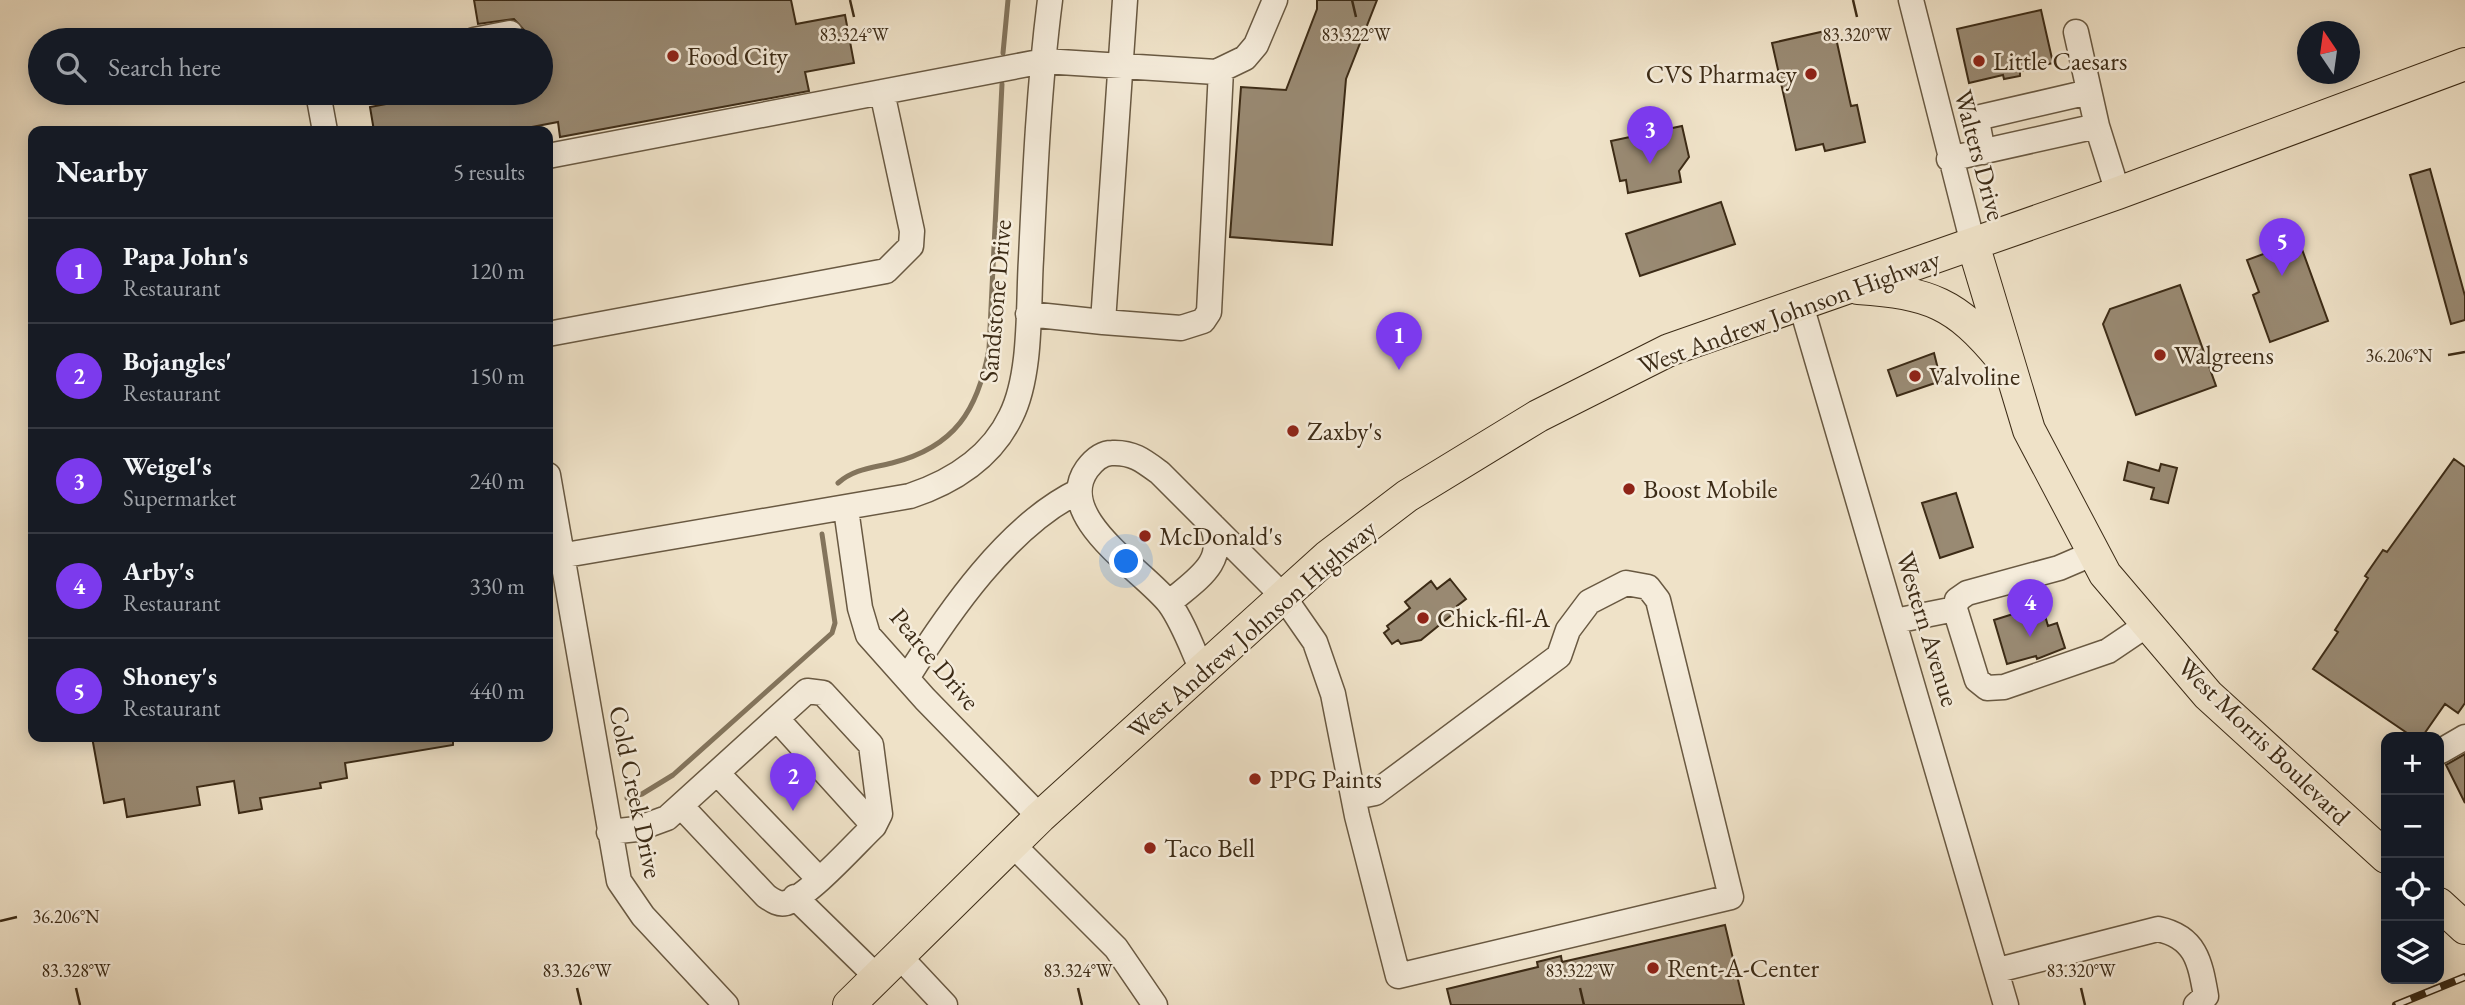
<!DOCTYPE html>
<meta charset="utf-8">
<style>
body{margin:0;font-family:"EB Garamond",serif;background:#242831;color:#f1f3f6}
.controls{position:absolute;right:21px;bottom:21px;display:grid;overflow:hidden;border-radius:14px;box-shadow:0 4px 18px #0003}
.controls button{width:63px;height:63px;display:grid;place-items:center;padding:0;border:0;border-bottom:2px solid #363941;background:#171b24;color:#f1f3f6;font:35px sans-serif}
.compass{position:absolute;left:2297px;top:21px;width:63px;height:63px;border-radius:50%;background:#171b24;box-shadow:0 4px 18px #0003;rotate:347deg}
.you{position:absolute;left:1127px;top:562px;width:24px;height:24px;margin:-18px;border:5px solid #fff;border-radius:50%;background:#1a73e8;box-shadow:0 0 0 10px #1a73e833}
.badge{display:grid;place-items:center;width:46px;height:46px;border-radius:50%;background:#7c3aed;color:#fff;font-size:23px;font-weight:700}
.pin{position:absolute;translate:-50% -58px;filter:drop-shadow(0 2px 4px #0008)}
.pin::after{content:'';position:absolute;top:37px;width:24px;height:21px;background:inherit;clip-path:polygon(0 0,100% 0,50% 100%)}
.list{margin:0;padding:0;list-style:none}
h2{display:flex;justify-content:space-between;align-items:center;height:91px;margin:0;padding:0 28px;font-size:30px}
h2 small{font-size:23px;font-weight:400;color:#9ea1a6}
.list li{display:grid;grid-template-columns:46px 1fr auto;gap:21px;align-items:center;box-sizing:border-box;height:105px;padding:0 28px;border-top:2px solid #363941}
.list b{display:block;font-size:26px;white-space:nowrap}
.list p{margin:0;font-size:23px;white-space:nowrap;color:#9ea1a6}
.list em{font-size:23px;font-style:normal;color:#9ea1a6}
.icon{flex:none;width:38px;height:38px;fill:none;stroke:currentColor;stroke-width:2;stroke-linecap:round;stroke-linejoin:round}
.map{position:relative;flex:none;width:2465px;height:1005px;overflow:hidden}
.search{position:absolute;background:#171b24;box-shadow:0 4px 18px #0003;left:28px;top:28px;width:525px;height:77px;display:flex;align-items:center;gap:18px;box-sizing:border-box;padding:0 24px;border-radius:38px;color:#9ea1a6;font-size:26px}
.panel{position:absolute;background:#171b24;box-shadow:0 4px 18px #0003;left:28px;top:126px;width:525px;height:616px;border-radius:14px}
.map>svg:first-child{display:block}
</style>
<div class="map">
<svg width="2465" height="1005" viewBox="0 0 2465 1005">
<rect width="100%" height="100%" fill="#efe2c8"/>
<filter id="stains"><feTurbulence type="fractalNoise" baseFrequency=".00286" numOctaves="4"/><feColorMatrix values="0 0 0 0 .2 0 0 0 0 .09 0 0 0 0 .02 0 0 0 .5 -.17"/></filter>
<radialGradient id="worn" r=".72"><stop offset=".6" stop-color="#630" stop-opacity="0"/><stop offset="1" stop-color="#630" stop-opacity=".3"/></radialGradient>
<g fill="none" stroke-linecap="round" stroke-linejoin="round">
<path stroke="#83745c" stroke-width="5" d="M1003 53 1008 0
M838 483C854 469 872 468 892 463 955 447 978 410 989 349L1002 84
M627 798 642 794 673 775 832 633 835 623 822 534"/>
</g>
<path fill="#998a73" stroke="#3c2b16" stroke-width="2" d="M474 0H791L796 24 845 15 854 63 805 72 809 91 560 137 558 122 511 131H374L370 107 445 93H541V40H523L524 30 514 19 478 24Z
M1317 0H1377L1346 79 1332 245 1230 237 1241 87 1286 90 1317 9Z
M2041 10 2053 63 2020 71V76L2004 79 2003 75 1969 83 1957 29Z
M1834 29 1851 106 1857 105 1865 142 1825 151 1823 144 1796 150 1772 43Z
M1682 126 1689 157 1679 171 1681 182 1628 193 1626 180 1620 181 1611 141Z
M2430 169 2465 296V320L2451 324 2410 175Z
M1721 202 1735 244 1640 276 1626 234Z
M2299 241 2328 321 2270 342 2253 295 2259 292 2247 260Z
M2180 285 2216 386 2136 415 2103 324 2110 309Z
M1934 353 1941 381 1897 396 1888 370Z
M2454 459 2465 467V703L2458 713 2445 704 2422 737H2413L2313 669 2338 632 2335 630 2368 578 2365 576 2383 550 2387 552Z
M2128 462 2159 471 2161 464 2177 468 2168 503 2151 499 2154 488 2124 480Z
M1956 493 1973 547 1940 558 1922 503Z
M1450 579 1466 599 1457 606 1459 609 1421 640 1401 644 1398 640 1392 644 1384 633 1389 629 1387 626 1410 608 1405 602 1431 581 1437 589Z
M2042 605 2048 626 2057 623 2065 648 2037 659 2036 656 2007 664 1994 620Z
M92 737H453V745L345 763 347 778 320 783 321 788 260 798 262 809 239 813 234 781 197 787 200 805 127 817 124 799 104 803Z
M2465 754V803L2446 765Z
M1725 925 1744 1005H1451L1447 989 1538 967 1537 962 1561 956 1562 962Z"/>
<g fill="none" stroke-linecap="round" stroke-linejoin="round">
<g stroke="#695942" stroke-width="27">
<path id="minor" d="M1911 0 1973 244
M474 40 510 33
M318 93 325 131
M2097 126 2118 193
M1983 152 1978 126 1981 117 2089 92
M548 156 1044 61 1216 72 1245 58 1256 45 1275 0
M1949 159 2097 126 2076 32
M1801 305 2006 1005
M1028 314 1103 322 1125 0
M1103 322 1181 328 1203 321 1209 312 1221 70
M548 334 886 271 911 246 912 231 882 92
M548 475 619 881 643 916 726 1005
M846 509 860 608 868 635 925 699 1040 817
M2094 553 2059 568 1967 593 1957 600 1955 609 1977 680 1987 688 2004 687 2108 651 2148 624
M548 558 910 496C952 482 991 458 1011 416 1032 374 1028 306 1031 259 1035 173 1039 86 1050 0
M1169 603C1195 580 1228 563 1212 525
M1895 621 1955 609
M1202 670C1192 648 1183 622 1169 603 1143 570 1053 517 1087 469 1093 461 1101 453 1112 453 1133 452 1144 461 1160 473L1283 596 1315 642 1333 694 1357 816 1398 976 1731 897 1658 600 1648 587 1626 583 1589 602 1568 630 1559 656 1375 793 1355 797
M907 678C948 613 1008 525 1079 491
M777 719 874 826
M2441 751 2465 737
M718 774 819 879
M609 832 637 829 667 818 807 691 823 693 871 745 880 814 874 826C855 844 809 896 786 903 778 905 772 900 766 896L682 807
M1012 844 1116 948 1155 1005
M795 897 877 977
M899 956 945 1005
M1998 970 2158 929C2196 937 2200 962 2206 996L2196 1005"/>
</g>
<g stroke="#3c2b16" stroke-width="34">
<path id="major" d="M1973 244 2029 430 2105 574 2208 695 2386 857
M1858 288C1930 293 1956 303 2002 359
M2439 904 2465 928
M849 1005 1040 817 1327 557 1407 496 1538 416 1669 350 2118 193 2465 64"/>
</g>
<use href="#minor" stroke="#f5ecdb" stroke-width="24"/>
<use href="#major" stroke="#efe2c8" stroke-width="32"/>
<g stroke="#3c2b16" stroke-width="8">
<path id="rail" d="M2396 1005 2465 977"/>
</g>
<use href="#rail" stroke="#f5ecdb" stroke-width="5" stroke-dasharray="16" stroke-linecap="butt"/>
</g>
<path fill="none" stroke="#3c2b16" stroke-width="2.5" d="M850 0 854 17M1352 0 1356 17M1853 0 1857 17M2448 355 2465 352M0 921 17 917M76 988 80 1005M577 988 581 1005M1078 988 1082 1005M1580 988 1584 1005M2081 988 2085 1005"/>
<g fill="#8f2418" stroke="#f5ecdb" stroke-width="2.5">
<circle cx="673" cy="56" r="7"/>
<circle cx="1979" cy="61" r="7"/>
<circle cx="1811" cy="74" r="7"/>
<circle cx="2160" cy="355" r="7"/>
<circle cx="1915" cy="376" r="7"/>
<circle cx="1293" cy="431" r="7"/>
<circle cx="1629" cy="489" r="7"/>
<circle cx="1145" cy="536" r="7"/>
<circle cx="1423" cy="618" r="7"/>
<circle cx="1255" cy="779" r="7"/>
<circle cx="1150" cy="848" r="7"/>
<circle cx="1653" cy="968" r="7"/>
</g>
<g text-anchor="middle" stroke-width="5" stroke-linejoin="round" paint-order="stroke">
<g font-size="26" fill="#3c2b16" stroke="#f5ecdb" text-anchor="start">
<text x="687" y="65">Food City</text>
<text x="1993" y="70">Little Caesars</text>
<text x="1797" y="83" text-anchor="end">CVS Pharmacy</text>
<text x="2174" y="364">Walgreens</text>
<text x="1929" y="385">Valvoline</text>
<text x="1307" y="440">Zaxby's</text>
<text x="1643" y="498">Boost Mobile</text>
<text x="1159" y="545">McDonald's</text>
<text x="1437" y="627">Chick-fil-A</text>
<text x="1269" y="788">PPG Paints</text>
<text x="1164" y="857">Taco Bell</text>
<text x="1667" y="977">Rent-A-Center</text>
</g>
<g font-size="26" fill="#3c2b16" stroke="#f5ecdb">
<text transform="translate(1980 155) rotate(75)" y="9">Walters Drive</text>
<text transform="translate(995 301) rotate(-85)" y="9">Sandstone Drive</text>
<text transform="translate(1789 312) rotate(-20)" y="9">West Andrew Johnson Highway</text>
<text transform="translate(1252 629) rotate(-41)" y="9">West Andrew Johnson Highway</text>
<text transform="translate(1928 629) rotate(73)" y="9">Western Avenue</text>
<text transform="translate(935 659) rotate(50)" y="9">Pearce Drive</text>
<text transform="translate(2264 741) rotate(44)" y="9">West Morris Boulevard</text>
<text transform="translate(636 792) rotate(78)" y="9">Cold Creek Drive</text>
</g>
</g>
<g font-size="18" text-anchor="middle" fill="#3c2b16" stroke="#f5ecdb" stroke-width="5" stroke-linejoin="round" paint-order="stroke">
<text x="854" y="41">83.324°W</text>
<text x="1356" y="41">83.322°W</text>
<text x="1857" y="41">83.320°W</text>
<text x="2399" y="362">36.206°N</text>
<text x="66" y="923">36.206°N</text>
<text x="76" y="977">83.328°W</text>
<text x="577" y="977">83.326°W</text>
<text x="1078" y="977">83.324°W</text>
<text x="1580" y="977">83.322°W</text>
<text x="2081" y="977">83.320°W</text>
</g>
<rect width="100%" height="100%" filter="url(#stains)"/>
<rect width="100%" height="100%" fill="url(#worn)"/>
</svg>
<div class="controls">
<button>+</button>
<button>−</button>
<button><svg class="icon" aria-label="locate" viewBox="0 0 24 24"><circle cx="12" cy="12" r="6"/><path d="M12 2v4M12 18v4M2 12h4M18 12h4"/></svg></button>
<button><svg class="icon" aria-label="layers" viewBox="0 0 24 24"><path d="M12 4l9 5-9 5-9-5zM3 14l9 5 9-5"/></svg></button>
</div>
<svg class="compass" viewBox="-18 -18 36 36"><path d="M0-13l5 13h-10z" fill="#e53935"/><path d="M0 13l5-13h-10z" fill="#9ea1a6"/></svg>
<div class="you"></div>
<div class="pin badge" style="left:1399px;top:370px">1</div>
<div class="pin badge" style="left:793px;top:811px">2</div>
<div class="pin badge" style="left:1650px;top:164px">3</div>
<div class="pin badge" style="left:2030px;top:637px">4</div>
<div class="pin badge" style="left:2282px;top:276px">5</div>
<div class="search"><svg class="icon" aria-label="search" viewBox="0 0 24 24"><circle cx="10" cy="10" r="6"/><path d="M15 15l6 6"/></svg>Search here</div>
<section class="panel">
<h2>Nearby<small>5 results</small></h2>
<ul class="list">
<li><span class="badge">1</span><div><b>Papa John's</b><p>Restaurant</p></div><em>120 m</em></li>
<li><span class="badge">2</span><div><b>Bojangles'</b><p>Restaurant</p></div><em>150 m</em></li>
<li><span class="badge">3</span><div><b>Weigel's</b><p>Supermarket</p></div><em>240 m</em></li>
<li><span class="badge">4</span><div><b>Arby's</b><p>Restaurant</p></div><em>330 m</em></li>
<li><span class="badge">5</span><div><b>Shoney's</b><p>Restaurant</p></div><em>440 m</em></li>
</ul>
</section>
</div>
